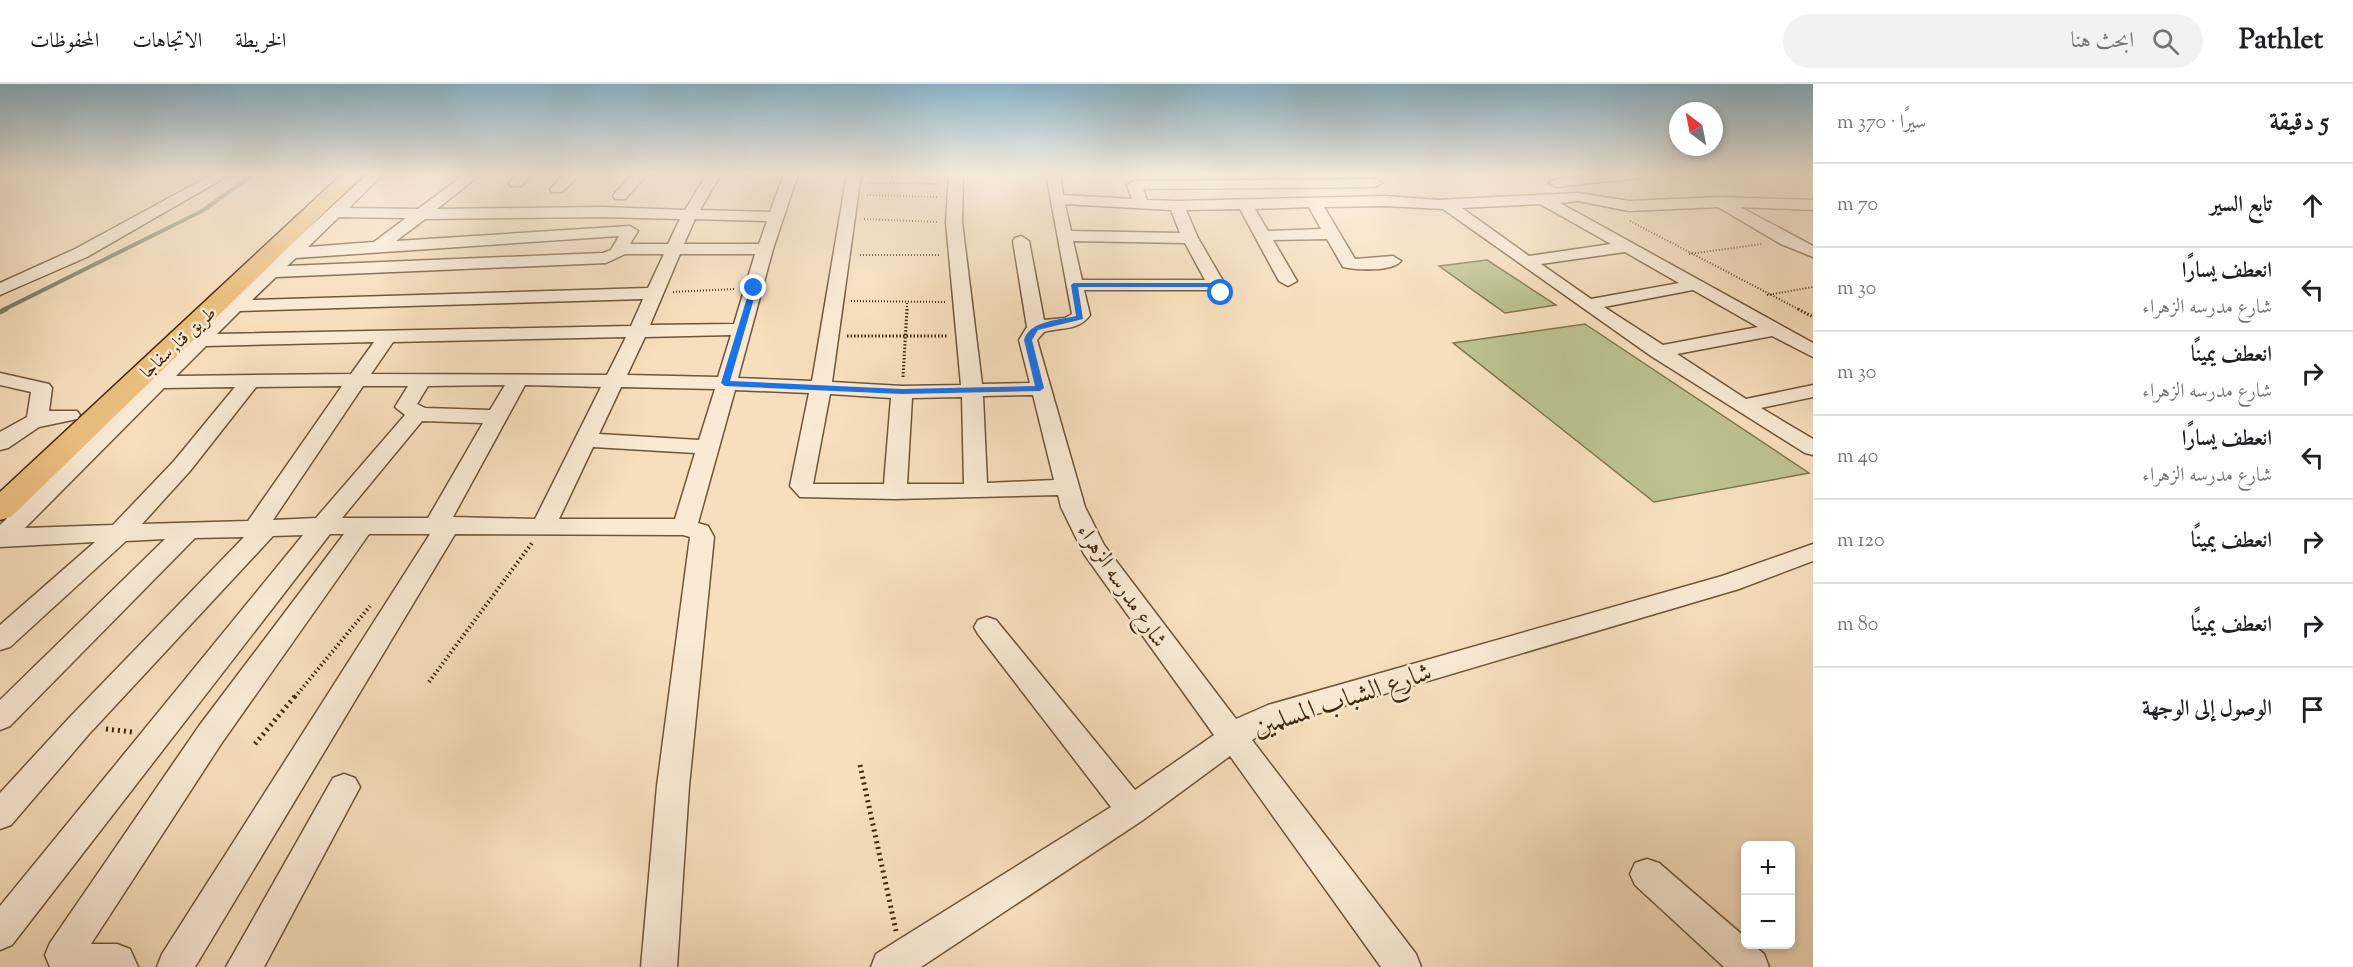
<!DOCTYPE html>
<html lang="ar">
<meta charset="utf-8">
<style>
body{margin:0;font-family:"Sorts Mill Goudy",Amiri,serif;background:#f2f2f2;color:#202124;direction:rtl}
.controls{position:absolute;right:18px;bottom:18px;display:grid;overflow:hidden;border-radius:9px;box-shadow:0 3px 9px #0003}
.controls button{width:54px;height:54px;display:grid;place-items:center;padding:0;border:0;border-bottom:2px solid #e0e0e0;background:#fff;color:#202124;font:30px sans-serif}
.compass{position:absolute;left:1669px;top:18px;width:54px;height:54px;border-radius:50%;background:#fff;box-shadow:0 3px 9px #0003;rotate:328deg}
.stop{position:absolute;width:18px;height:18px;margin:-14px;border:4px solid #1a73e8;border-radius:50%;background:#fff}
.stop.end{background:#1a73e8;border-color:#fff;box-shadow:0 2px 6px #0008}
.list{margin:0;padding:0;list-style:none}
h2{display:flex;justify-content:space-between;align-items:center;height:78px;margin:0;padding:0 24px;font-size:26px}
h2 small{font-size:20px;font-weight:400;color:#757577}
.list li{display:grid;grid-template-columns:39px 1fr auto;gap:18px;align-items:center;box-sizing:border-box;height:84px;padding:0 24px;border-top:2px solid #e0e0e0}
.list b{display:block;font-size:22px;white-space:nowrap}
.list p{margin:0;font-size:20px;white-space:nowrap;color:#757577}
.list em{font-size:20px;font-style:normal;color:#757577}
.icon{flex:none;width:33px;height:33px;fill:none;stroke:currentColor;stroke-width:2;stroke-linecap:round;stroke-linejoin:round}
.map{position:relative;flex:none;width:1813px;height:883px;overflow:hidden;direction:ltr}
header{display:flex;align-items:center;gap:36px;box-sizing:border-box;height:84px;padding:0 30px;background:#fff;border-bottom:2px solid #e0e0e0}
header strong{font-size:28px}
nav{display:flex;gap:33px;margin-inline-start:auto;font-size:21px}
.search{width:420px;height:54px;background:#f2f2f2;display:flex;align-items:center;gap:15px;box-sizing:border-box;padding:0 21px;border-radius:33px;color:#757577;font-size:22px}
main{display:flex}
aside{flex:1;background:#fff}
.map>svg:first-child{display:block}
</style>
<header>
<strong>Pathlet</strong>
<div class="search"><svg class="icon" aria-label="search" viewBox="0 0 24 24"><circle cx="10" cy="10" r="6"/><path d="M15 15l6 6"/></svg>ابحث هنا</div>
<nav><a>الخريطة</a><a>الاتجاهات</a><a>المحفوظات</a></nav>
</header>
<main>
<aside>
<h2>5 دقيقة<small>سيرًا · 370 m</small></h2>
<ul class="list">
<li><svg class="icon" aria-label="ahead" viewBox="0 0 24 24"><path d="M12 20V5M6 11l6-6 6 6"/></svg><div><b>تابع السير</b></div><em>70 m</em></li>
<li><svg class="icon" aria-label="left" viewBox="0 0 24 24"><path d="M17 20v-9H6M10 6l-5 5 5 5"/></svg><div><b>انعطف يسارًا</b><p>شارع مدرسه الزهراء</p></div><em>30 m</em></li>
<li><svg class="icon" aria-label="right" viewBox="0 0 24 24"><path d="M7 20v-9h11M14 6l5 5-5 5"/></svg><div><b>انعطف يمينًا</b><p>شارع مدرسه الزهراء</p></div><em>30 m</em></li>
<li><svg class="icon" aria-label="left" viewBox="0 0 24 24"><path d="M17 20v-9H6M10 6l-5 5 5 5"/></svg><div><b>انعطف يسارًا</b><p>شارع مدرسه الزهراء</p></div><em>40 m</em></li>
<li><svg class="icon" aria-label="right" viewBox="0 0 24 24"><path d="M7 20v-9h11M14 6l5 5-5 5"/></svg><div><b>انعطف يمينًا</b></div><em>120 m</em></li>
<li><svg class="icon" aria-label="right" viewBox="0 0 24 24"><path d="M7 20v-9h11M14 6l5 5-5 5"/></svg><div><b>انعطف يمينًا</b></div><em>80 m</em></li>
<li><svg class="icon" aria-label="arrive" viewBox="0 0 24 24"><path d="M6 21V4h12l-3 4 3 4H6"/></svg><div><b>الوصول إلى الوجهة</b></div></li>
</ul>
</aside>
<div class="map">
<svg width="1813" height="883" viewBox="0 0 1813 883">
<rect width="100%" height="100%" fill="#f7dfbe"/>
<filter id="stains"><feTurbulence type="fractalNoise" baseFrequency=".00333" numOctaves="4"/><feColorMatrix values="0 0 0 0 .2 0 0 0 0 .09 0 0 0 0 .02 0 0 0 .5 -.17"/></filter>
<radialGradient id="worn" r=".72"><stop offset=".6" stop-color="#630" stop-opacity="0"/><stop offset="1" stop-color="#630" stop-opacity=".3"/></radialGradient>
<path fill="#bcc292" stroke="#80744e" stroke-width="1.5" d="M1487 176 1556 221 1505 229 1439 182Z
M1585 240 1809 389 1654 418 1453 259Z"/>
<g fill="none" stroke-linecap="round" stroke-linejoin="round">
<path stroke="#7a816b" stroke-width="4" d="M3 226 202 127 254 90"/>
<path stroke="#7a816b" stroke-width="5" d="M0 228 6 225"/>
<g stroke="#705537" stroke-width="3">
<path id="minor" d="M213 90H231L87 173 0 211V199L75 165Z
M368 90H383L349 124 418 125 465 90H481L437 125 602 123 685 126 707 90H721L700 126 770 128 784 90H798L773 165 738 294 812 297 847 90H861L832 298 902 302 961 301 946 138 949 90H963L962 138 982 300 1030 299 1019 256 1027 243 1013 157 1015 154 1021 152 1029 157 1044 236 1065 234 1072 230 1046 90H1060L1063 111 1132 115 1127 101 1134 97 1375 95 1382 99 1375 103 1143 105 1147 116 1177 117 1385 112 1438 116 1578 109 1629 117 1720 113 1813 116V126L1740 123 1813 162V173L1781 160 1718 123 1629 127 1578 117 1560 119 1813 259V273L1772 252 1677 270 1746 315 1813 301V313L1761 324 1813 355V371L1805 369 1651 272 1443 125 1385 122 1324 123 1355 175 1393 172 1401 177C1392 188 1356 186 1343 183L1327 155 1273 156 1297 197 1288 202 1279 197 1240 125 1186 126 1198 154 1230 209 1227 213H1215L1211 206H1084L1090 231C1079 247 1061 243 1044 248L1037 256 1085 423 1104 461 1236 635 1268 621 1722 492 1813 460V477L1739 505 1276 642 1252 656 1416 870 1421 883H1381L1230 672 1143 736 921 883H871L876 870 1111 723 978 550 974 543 978 536 987 533 996 536 1135 706 1214 651 1084 470 1061 423 1058 411 895 415 800 413 790 402 809 309 735 306 698 439 708 442 714 453 689 702 677 883H641L657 702 690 453 683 451 455 450 195 883H157L162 870 430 450H369L221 660 91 860H117L130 865 138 883H50L45 871 50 859 199 642 344 450H330L12 861 0 866V822L303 451 273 452 89 650 11 741 0 745V709L69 634 244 453 195 454 10 642 0 646V616L165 455 126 457 10 563 0 566V541L95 458 0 463V441L264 184ZM1065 120 1171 126 1180 149 1071 147ZM1540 120 1611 160 1529 172 1462 124ZM1309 123 1321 145 1268 147 1255 125ZM339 133 406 134 374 158 308 163ZM602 133 680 135 668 160H630L638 147 630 142 396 157 425 135ZM695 135 767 137 759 160H684ZM619 152 611 166 603 169 287 182 296 174ZM1073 157 1185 159 1205 196H1082ZM1625 168 1679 199 1591 215 1541 180ZM625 170H664L648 204 252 216 276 193 606 179ZM680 170H755L734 240 650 241ZM1693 206 1758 243 1663 261 1604 223ZM643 215 631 242 217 250 240 227ZM731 251 718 293 627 291 645 253ZM626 253 607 291 371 290 393 258ZM374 258 351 290 176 292 206 262ZM505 301 490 326 425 324 417 320 428 302ZM525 301 601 303 535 435 453 433ZM342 302 248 437 142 440 190 387 256 303ZM363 302H408L395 323 405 331 316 434 273 436ZM235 303 174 377 113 441 25 444 164 304ZM621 303 715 305 699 356 599 350ZM830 310 891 314 884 400H813ZM1033 311 1054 396 987 399 983 312ZM962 313 964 400H907L912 314ZM422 337 483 339 428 434H342ZM593 363 695 369 675 435H559Z
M517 90H533L521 102H511L509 99Z
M565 90H581L562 108H552L550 105Z
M633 90H648L625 115H615L613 112 615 109Z
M1598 90H1646L1639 94 1556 103 1549 99 1556 95Z
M0 289 49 300 52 304 49 327H77L80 331 77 335 39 343 8 364 0 366V348L27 333 31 308 0 301Z
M344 690 355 694 360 703 264 883H226L333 694Z
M1647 775 1659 779 1746 854V860H1752L1764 870 1769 883H1724L1635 801 1630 790 1635 779Z"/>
</g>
<g stroke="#43270a" stroke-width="3">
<path id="highway" d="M342 90H364L11 433 0 436V408Z"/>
</g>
<path stroke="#43270a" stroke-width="2" stroke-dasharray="1 2" stroke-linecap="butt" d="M869 99 939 100
M867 111 938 113
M864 135 938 138
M1630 137 1800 226
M1689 170 1762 160
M860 171H939
M673 208 734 205
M1767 211 1813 203
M851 217 945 218
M907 226V219"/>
<path stroke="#43270a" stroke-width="3" stroke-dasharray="1.5 2" stroke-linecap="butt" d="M1798 225 1813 233
M847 252H947
M903 293 907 225"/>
<path stroke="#43270a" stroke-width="4" stroke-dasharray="1.5 3" stroke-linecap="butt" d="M429 598 532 459
M295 613 370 522"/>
<path stroke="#43270a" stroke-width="5" stroke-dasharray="2 4" stroke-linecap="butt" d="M106 645 132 648
M255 660 296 611
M860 681 896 847"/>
<use href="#minor" fill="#faead5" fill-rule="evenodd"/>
<use href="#highway" fill="#ecc07f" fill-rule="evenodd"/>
</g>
<linearGradient id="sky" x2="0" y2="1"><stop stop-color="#8ab8d0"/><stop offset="0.42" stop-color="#fbf1e2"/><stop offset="1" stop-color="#fbf1e2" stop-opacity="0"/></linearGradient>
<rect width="1813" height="214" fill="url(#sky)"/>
<path fill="#1a73e8" d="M1074 199H1215L1225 209 1219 211 1213 203H1078L1083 235 1038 246 1032 256 1044 304 1040 307 902 310 725 302 721 299 750 204 754 202 757 204 730 297 902 305 1035 302 1024 256C1029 237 1059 236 1076 232L1071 201Z"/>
<g text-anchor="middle" stroke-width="5" stroke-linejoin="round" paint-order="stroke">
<g font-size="18" fill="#43270a" stroke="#faead5">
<text transform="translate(178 258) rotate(-43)" y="6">طريق قنا, سفاجا</text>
</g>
<g font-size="22" fill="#43270a" stroke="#faead5">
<text transform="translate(1123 501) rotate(56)" y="8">شارع مدرسه الزهراء</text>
</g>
<g font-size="27" fill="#43270a" stroke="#faead5">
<text transform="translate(1342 615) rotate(-18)" y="9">شارع الشباب المسلمين</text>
</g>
</g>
<rect width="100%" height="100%" filter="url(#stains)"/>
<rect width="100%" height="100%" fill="url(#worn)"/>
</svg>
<div class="controls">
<button>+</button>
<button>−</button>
</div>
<svg class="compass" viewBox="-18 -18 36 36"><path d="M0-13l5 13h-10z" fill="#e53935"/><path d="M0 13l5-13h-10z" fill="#757577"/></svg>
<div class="stop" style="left:1221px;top:209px"></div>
<div class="stop end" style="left:754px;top:204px"></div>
</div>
</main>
